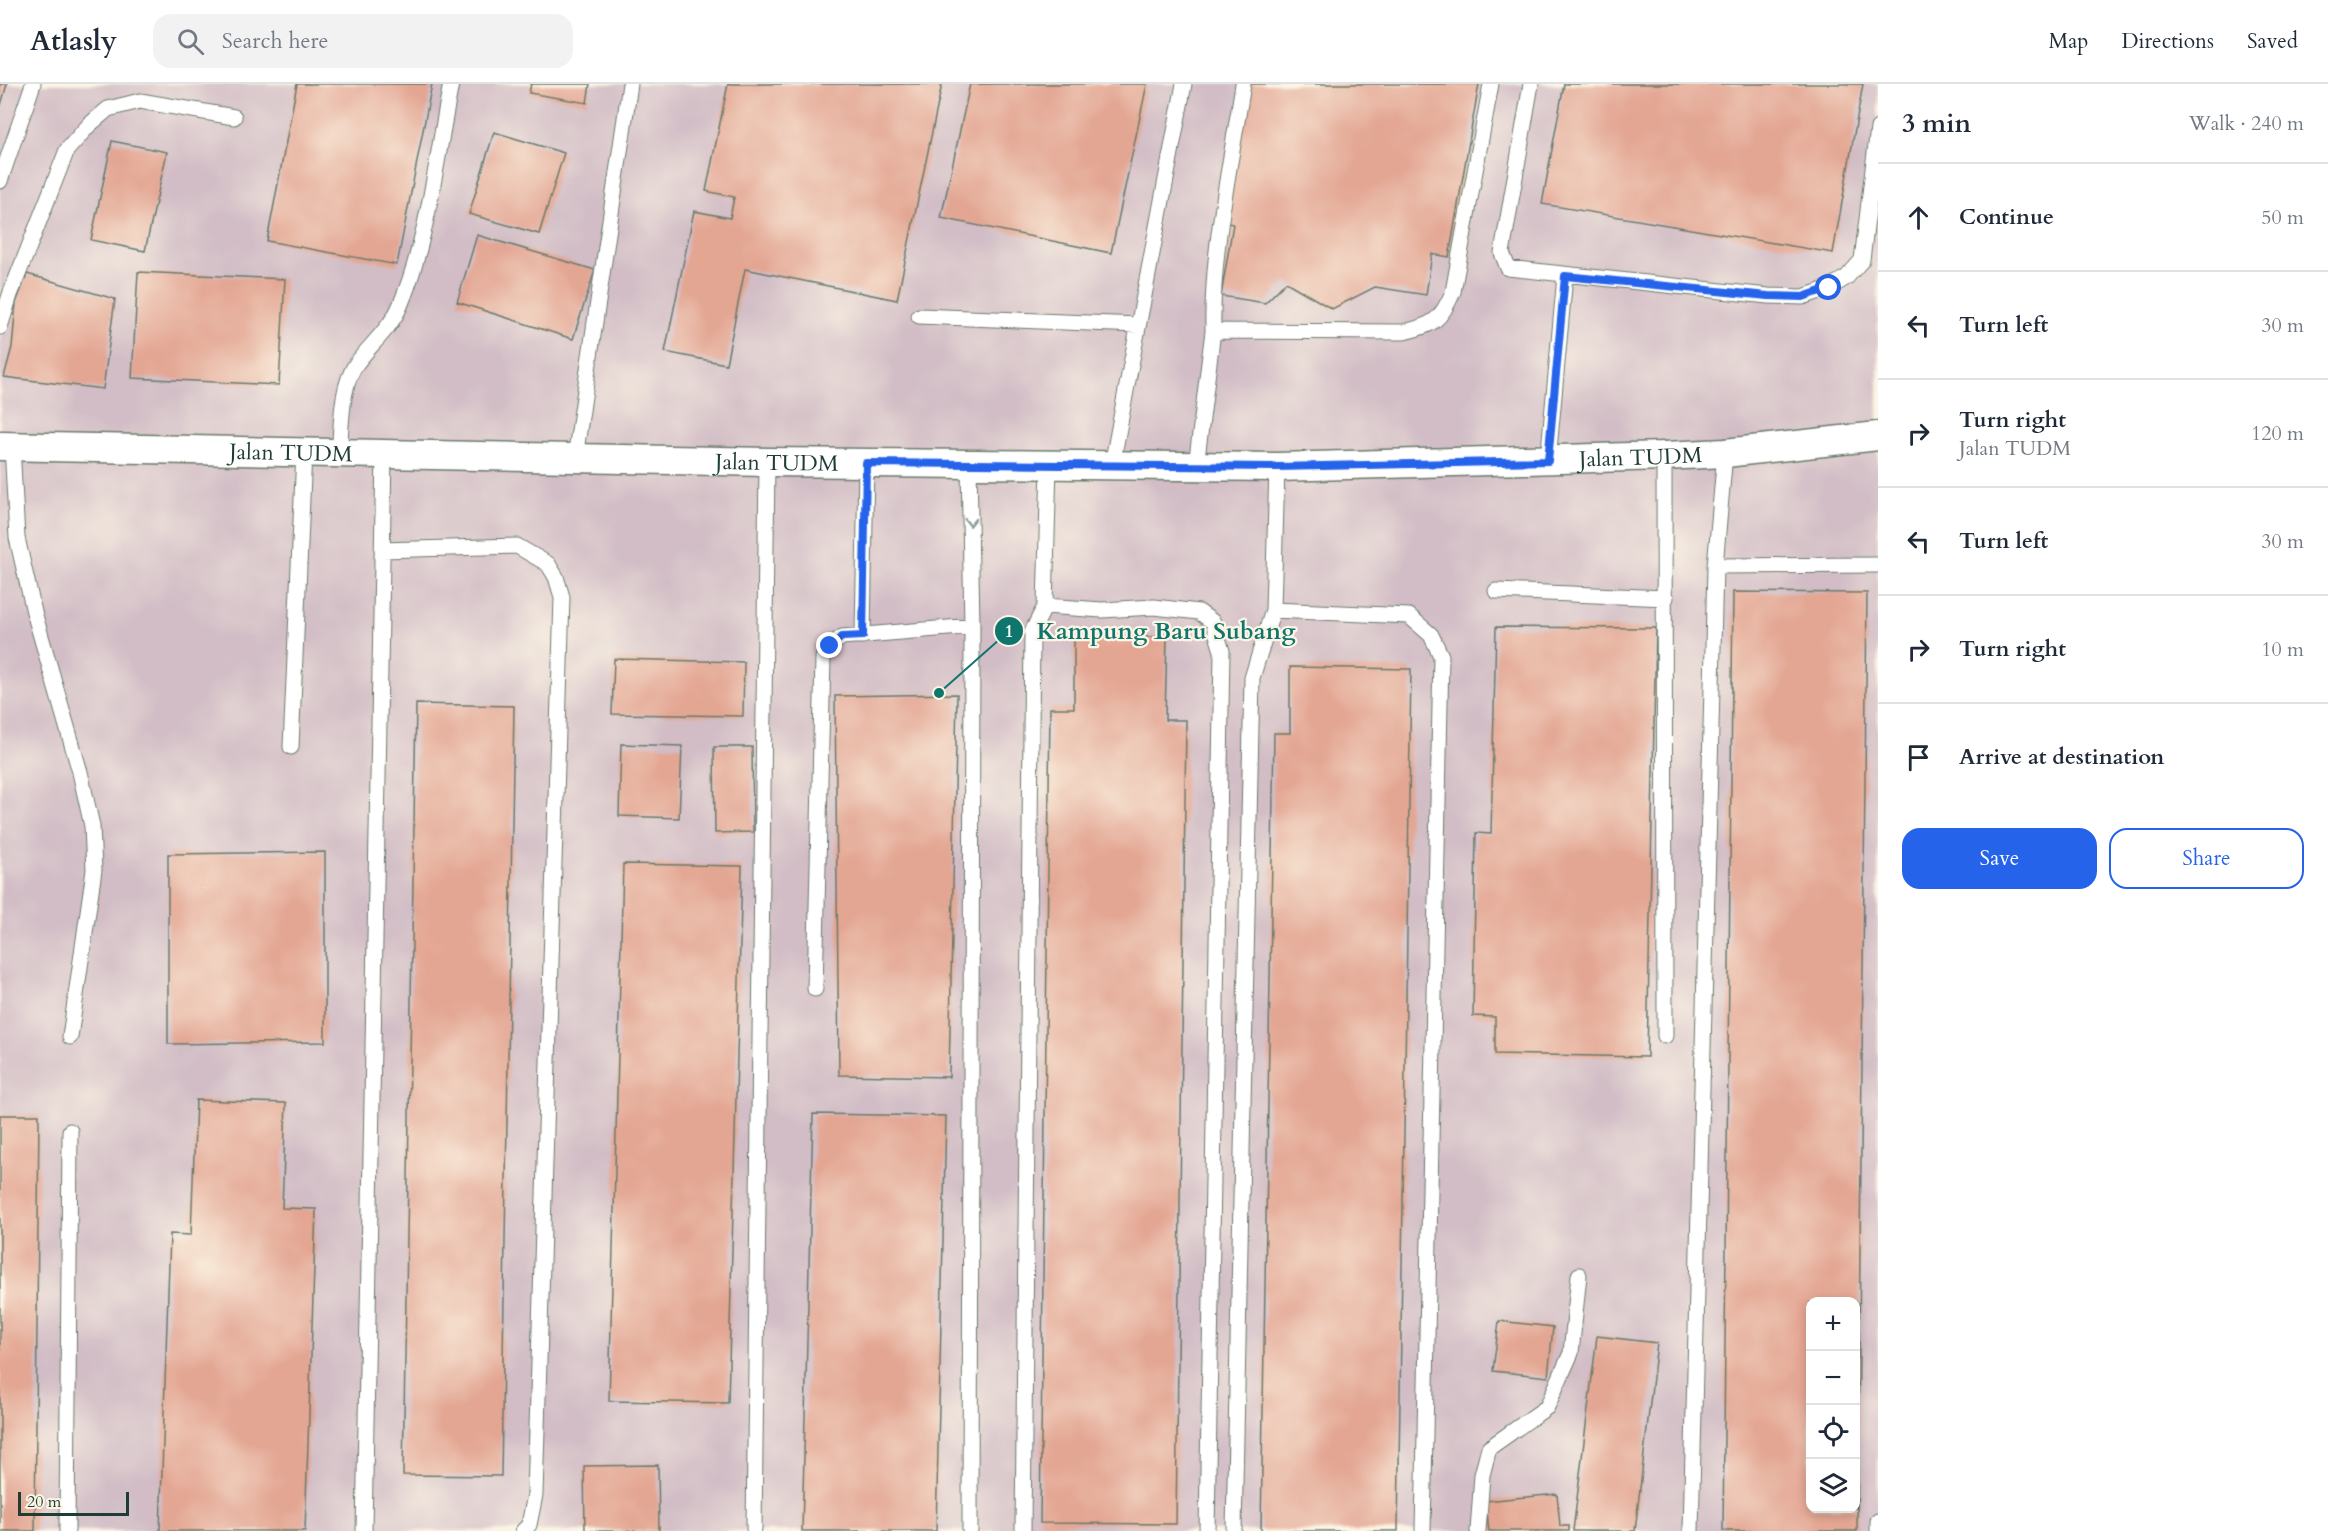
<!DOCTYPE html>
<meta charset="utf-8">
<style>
body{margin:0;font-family:Cardo,serif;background:#f2f2f3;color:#1f2937}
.controls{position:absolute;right:18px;bottom:18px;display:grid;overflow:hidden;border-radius:12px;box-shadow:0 3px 9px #0003}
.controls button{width:54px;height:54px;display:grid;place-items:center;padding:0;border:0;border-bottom:2px solid #e0e1e3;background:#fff;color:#1f2937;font:30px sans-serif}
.scale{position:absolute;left:18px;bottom:15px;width:111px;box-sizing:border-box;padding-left:6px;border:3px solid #1f3d34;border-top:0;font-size:16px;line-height:21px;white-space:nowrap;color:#1f3d34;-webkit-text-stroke:4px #fcf5e5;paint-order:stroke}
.stop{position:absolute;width:18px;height:18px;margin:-14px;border:4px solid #2563eb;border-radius:50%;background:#fff}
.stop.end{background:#2563eb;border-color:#fff;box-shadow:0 2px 6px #0008}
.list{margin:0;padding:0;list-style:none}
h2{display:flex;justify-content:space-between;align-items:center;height:78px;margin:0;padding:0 24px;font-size:26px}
h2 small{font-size:20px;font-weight:400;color:#747a83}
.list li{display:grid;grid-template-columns:39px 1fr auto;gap:18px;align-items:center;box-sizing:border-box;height:108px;padding:0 24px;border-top:2px solid #e0e1e3}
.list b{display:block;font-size:22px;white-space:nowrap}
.list p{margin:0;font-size:20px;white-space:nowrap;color:#747a83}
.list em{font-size:20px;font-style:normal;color:#747a83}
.actions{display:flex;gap:12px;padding:18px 24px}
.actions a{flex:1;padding:14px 0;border:2px solid #2563eb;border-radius:18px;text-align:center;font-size:21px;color:#2563eb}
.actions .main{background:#2563eb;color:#fff}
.icon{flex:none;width:33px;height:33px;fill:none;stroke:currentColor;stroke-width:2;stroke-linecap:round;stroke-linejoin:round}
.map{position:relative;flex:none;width:1878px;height:1447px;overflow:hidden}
header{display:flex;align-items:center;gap:36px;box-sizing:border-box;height:84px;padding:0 30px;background:#fff;border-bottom:2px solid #e0e1e3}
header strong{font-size:28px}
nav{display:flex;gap:33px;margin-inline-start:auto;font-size:21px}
.search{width:420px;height:54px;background:#f2f2f3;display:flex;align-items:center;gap:15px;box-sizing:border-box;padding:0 21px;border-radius:18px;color:#747a83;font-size:22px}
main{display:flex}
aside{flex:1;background:#fff}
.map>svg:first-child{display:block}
</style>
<header>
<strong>Atlasly</strong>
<div class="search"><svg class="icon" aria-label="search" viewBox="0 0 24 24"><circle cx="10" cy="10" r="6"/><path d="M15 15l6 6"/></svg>Search here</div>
<nav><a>Map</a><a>Directions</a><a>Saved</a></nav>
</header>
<main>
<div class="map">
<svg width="1878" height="1447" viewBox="0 0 1878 1447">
<rect width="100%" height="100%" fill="#fcf5e5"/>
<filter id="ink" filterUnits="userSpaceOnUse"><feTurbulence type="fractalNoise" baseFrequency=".0167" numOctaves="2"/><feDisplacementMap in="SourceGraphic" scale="12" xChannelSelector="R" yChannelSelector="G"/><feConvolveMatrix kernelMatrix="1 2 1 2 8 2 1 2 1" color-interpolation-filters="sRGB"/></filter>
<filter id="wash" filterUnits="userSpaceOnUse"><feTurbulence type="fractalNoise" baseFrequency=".008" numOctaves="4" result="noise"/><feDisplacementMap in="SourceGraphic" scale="24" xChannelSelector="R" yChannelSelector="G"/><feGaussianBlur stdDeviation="1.35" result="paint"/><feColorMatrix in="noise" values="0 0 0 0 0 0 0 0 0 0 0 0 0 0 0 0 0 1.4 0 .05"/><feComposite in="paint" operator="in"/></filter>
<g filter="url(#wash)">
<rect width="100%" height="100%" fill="#f4ebd2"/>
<path fill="#d2bdc6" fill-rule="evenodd" d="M0 0H1878V1447H0ZM1810 1218H1856V1424H1810Z"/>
<g id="blocks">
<path fill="#e3a693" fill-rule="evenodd" d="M0 0H7L1 21H0Z
M297 0H432L397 181 267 157Z
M531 0H590L587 19 529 9Z
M728 0H942L897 216 745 185 726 280 665 268 694 127 730 134 734 113 706 107Z
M970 0H1147L1111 169 941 134Z
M1247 0H1479L1449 173 1432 170 1426 211 1375 203 1332 225 1286 198 1265 219 1221 212 1233 140 1223 138Z
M1564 0H1863L1833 169 1542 120Z
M494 48 564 69 539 150 469 130Z
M112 57 167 68 145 167 91 156Z
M477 151 595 186 573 255 457 218Z
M138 188 285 195 279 301 132 294Z
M27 190 115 215 103 305 4 293 12 263 16 219Z
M1733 508 1867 509 1857 1447H1723ZM1810 1218H1856V1424H1810Z
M1496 543 1656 544 1647 973 1495 970V933L1473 932 1476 749 1491 750Z
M1074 553H1167L1165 636H1186L1176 1440 1040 1439 1050 624H1074Z
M614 575 744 578 743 632 612 630Z
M1290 583 1411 585 1398 1447H1261L1274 649H1290Z
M957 610 949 993 839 991 835 612Z
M416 620 514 622 501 1392 403 1391Z
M621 660 682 662 679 734 619 732Z
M714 663H752L753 748 715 749Z
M325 768V958L168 960V770Z
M623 780 742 782 728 1319 609 1317Z
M196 1016 286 1019 282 1124 316 1125 305 1447H160L170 1150 191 1151Z
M813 1030 946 1032 936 1447H802Z
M0 1031H39L35 1447H0Z
M1499 1237 1553 1243 1548 1293 1493 1287Z
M1597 1252 1657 1259 1635 1447H1573Z
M658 1381 659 1447H585L584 1382Z
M1557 1410 1560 1442H1569V1447H1489L1486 1417Z"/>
</g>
</g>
<g filter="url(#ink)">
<use href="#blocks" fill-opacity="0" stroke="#6a7a6b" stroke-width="1.5"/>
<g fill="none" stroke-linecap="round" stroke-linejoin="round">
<g stroke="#6a7a6b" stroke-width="17">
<path id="service" d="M1243 0C1231 80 1211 166 1213 247L1404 248C1434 241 1441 236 1453 208L1491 0
M1531 0 1502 169 1508 184 1768 212 1803 213 1829 204 1847 193 1862 176 1878 44
M0 97 33 0
M919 232 1138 241
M0 243 10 211 67 66 89 41 108 25 140 17 234 33
M12 362 17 454 34 528 80 688 92 742 94 786 70 953
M339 369C342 341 340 304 356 280 370 261 390 245 400 222 428 156 437 71 451 0
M1664 372 1665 952
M575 374 630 0
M1548 377 1565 192
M969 379 972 542 970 1447
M1049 381 1045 522 1102 526 1154 523 1199 528 1213 538 1222 567 1207 1447
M1112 381 1184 0
M1196 382 1213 247
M382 466 517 462 548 480 556 493 562 513 535 1411 529 1441 523 1447
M1715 482 1725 369
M1496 507 1666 514
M1273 526 1277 383
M863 552 866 379
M291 663 304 369
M815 905 823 574 830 562 842 553 972 542
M754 1445 767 378
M67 1447 70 1047
M364 1447 384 370
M1023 1447 1032 548 1045 522
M1234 1447 1252 594 1273 526 1409 532 1431 551 1441 572 1423 1447
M1478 1447 1482 1391 1489 1364 1547 1323 1571 1269 1579 1191
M1691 1447 1715 482 1878 481
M1878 1447V1437"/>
</g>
<g stroke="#6a7a6b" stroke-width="31">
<g id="minor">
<path id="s1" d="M0 362 767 378 1277 383 1664 372 1725 369 1878 352"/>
</g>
</g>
<use href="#service" stroke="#fff" stroke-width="15"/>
<use href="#minor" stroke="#fff" stroke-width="28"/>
</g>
<defs><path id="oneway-chevron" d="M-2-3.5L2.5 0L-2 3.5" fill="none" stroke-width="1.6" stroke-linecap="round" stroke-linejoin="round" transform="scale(1.5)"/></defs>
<use stroke="#8f9e9a" href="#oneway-chevron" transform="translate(970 438) rotate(89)"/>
</g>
<g fill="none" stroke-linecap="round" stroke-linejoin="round" filter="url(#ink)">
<path stroke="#2563eb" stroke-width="8" d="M830 562 842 553 863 552 866 379 1277 383 1548 377 1565 192 1768 212 1803 213 1829 204"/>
</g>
<g text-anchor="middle" stroke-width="4.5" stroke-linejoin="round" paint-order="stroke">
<g font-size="22" fill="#1f3d34" stroke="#fcf5e5">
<text dy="8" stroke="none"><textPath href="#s1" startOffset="291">Jalan TUDM</textPath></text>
<text dy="8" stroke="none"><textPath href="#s1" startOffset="1641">Jalan TUDM</textPath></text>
<text dy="8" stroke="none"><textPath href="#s1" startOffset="777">Jalan TUDM</textPath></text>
</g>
</g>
<path fill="none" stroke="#0f766e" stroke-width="2" d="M939 609L1009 547"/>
<g fill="#0f766e" stroke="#fcf5e5" stroke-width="2">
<circle cx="939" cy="609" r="6"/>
<circle cx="1009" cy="547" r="15"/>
</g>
<g font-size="18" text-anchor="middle" font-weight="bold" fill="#fff">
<text x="1009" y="553">1</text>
</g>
<g font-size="24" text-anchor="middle" font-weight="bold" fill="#0f766e" stroke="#fcf5e5" stroke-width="4.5" stroke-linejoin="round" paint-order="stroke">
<text x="1166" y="555">Kampung Baru Subang</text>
</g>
</svg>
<div class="controls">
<button>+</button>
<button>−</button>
<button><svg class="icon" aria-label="locate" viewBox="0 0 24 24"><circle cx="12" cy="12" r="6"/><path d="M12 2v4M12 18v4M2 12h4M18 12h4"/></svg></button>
<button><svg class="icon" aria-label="layers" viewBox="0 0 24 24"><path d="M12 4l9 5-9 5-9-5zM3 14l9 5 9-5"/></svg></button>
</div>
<div class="scale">20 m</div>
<div class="stop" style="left:1829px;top:204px"></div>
<div class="stop end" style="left:830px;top:562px"></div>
</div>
<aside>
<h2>3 min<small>Walk · 240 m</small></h2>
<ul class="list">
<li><svg class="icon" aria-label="ahead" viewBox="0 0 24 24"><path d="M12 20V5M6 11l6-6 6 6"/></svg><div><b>Continue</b></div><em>50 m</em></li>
<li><svg class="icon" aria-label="left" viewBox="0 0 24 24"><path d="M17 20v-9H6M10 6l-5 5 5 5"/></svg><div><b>Turn left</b></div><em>30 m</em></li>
<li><svg class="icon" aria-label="right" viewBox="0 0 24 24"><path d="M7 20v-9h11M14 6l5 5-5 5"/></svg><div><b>Turn right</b><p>Jalan TUDM</p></div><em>120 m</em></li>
<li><svg class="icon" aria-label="left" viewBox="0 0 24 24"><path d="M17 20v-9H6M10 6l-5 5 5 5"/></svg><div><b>Turn left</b></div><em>30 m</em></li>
<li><svg class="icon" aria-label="right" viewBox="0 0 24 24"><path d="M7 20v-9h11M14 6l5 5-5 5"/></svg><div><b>Turn right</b></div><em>10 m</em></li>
<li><svg class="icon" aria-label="arrive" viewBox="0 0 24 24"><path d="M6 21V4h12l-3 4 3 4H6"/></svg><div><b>Arrive at destination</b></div></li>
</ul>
<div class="actions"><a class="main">Save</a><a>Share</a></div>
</aside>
</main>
